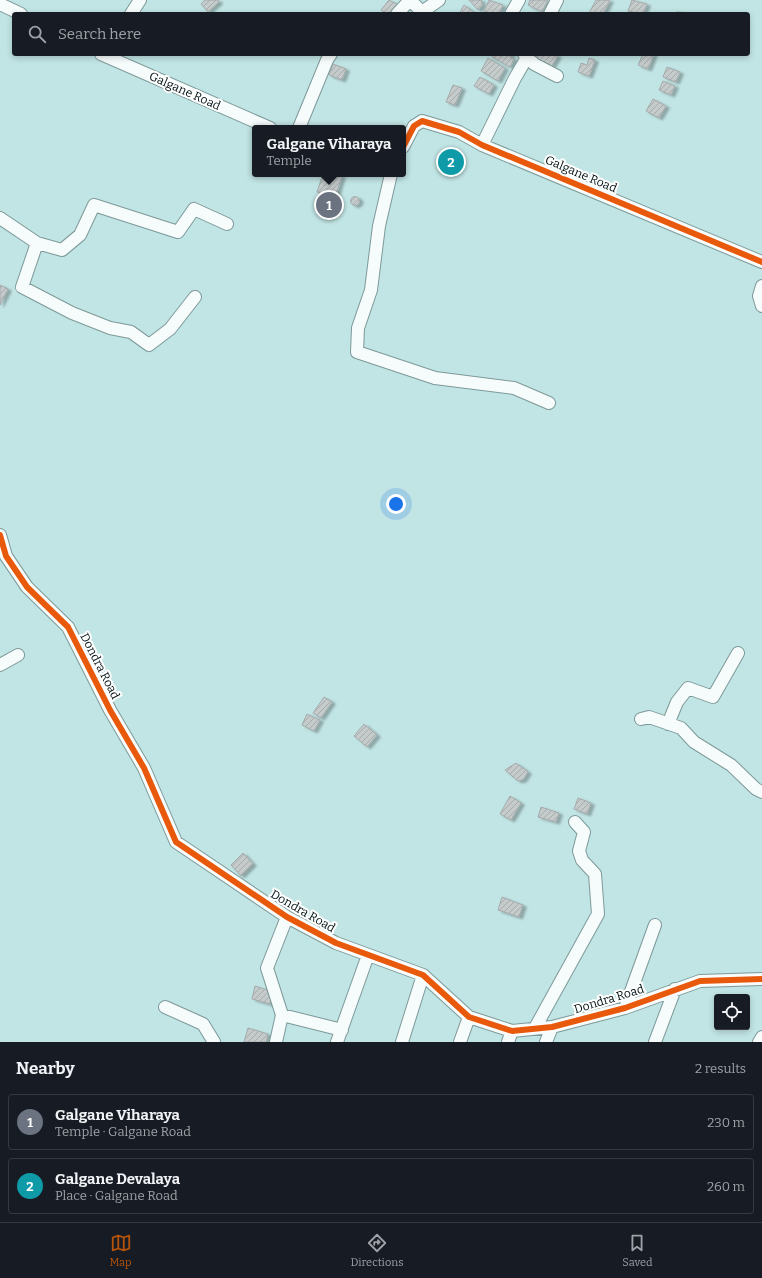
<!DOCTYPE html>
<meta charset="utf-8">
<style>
body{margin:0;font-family:Bitter,serif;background:#242831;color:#f1f3f6}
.controls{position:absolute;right:12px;bottom:12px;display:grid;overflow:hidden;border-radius:4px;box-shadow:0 2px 6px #0003}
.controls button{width:36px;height:36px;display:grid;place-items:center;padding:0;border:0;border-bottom:1px solid #363941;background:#171b24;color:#f1f3f6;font:20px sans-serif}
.you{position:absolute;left:396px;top:504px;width:14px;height:14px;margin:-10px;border:3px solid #fff;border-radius:50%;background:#1a73e8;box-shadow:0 0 0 6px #1a73e833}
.badge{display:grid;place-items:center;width:26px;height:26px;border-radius:50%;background:#b45309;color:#fff;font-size:13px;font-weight:700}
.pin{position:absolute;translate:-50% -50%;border:2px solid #fff;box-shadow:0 1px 4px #0006}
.popup{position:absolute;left:252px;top:125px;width:154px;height:52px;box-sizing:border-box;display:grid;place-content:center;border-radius:4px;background:#171b24;filter:drop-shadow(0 1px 3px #0005);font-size:13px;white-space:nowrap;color:#9ea1a6}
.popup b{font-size:15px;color:#f1f3f6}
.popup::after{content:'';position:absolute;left:50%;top:100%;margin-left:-8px;border:8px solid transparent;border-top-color:#171b24}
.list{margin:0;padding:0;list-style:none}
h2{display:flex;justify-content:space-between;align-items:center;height:52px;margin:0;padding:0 16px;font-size:17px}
h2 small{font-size:13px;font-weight:400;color:#9ea1a6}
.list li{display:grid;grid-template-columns:26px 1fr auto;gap:12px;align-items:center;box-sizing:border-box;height:56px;margin:0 8px 8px;padding:0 8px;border:1px solid #363941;border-radius:4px}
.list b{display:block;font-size:15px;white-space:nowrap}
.list p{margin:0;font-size:13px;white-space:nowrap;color:#9ea1a6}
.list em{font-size:13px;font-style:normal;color:#9ea1a6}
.icon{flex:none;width:22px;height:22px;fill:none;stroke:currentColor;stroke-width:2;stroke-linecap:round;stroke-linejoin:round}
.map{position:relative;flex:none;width:762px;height:1042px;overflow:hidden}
.search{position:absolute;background:#171b24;box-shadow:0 2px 6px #0003;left:12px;right:12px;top:12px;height:44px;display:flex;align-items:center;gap:10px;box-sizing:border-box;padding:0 14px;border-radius:4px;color:#9ea1a6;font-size:15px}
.sheet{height:180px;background:#171b24}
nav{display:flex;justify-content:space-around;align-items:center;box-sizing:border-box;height:56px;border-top:1px solid #363941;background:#171b24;font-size:11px;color:#9ea1a6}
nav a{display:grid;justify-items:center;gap:2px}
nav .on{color:#b45309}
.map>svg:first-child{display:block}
</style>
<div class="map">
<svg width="762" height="1042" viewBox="0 0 762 1042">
<defs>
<pattern id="building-hatch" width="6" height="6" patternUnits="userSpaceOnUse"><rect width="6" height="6" fill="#c5cbcb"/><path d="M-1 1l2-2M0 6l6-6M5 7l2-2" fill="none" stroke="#a7adad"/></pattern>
<filter id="shadow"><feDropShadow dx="3.5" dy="2" stdDeviation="1" flood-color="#0004"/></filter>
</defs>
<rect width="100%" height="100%" fill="#c1e4e4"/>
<path fill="url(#building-hatch)" stroke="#a4aaab" filter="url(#shadow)" d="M205 0H218L219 2 208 12 201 4Z
M389 0 398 5 391 14H386L381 10Z
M469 0H482L481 2 483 5 478 10Z
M489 0 503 5 499 14H490L484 11Z
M530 0H548L542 12 528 5Z
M596 0H610L603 14 589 13Z
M632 0 647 4 643 14 628 11Z
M464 5 475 13 474 14H459Z
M676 12 694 13 693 14H676Z
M493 54H512L510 57 514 59 510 67 492 57Z
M539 54H554L558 56 551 67 536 59Z
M643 54H654L648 69 638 65Z
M488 58 505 68 498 81 481 71Z
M589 58 595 60 589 76 578 72 581 63 587 65Z
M333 64 346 69 342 80 329 75Z
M667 67 680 72 676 82 663 77Z
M480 77 494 85 489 94 474 86Z
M663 81 675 86 671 95 659 90Z
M453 85 462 88 455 105 446 102Z
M653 99 666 106 659 118 646 111Z
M449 155 456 157 452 168 445 166Z
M323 174H335L342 176 335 198 317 192Z
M350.5 201a4.5 4.5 0 1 1 9 0a4.5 4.5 0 1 1-9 0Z
M0 285 8 289 0 305Z
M324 697 332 702 321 718 313 713Z
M307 714 320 720 314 731 302 725Z
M364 724 377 735 367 747 354 736Z
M516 763 528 772 523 780 518 781 505 770Z
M510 796 521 803 511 820 500 814Z
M578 798 591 803 587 814 574 809Z
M541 807 559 813 556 822 538 817Z
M243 853 253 864 241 876 231 865Z
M502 897 523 905 519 917 498 910Z
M255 986 273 992 270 1004 252 999Z
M248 1028 268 1034 266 1042H244Z"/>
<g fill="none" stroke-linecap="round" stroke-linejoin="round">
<g stroke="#7d9999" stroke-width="14">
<path id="minor" d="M0 4 21 14
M131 14 140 0
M397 14 410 0 422 12 439 0
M511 14 519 0
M550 14 557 0
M101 54 270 128
M524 54 534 64 557 76
M299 128 327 60 331 54
M482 145 515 78 529 54
M403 147 414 126 422 121 459 132 482 145 762 262
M391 174 379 226 371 290 358 328 357 352 435 378 514 388 549 403
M0 218 37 243 22 287 72 313 110 328 131 332 149 345 170 329 195 297
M37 243 62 250 80 235 94 205 178 232 194 209 227 224
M762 286 759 296 762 306
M0 535 6 556 27 587 68 627 110 710 144 768 176 842 287 917 336 943 423 975 469 1017 512 1031 552 1027 625 1008 700 981 762 979
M0 665 18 655
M641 719 649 717 681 728 694 742 731 765 756 789 762 792
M668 724 677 702 688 688 713 697 738 653
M165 1007 203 1024 214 1042
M625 1008 655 925
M282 1015 267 968 287 917
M535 1028 598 914 595 874 582 860 579 851 584 832 575 822
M276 1042 282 1015 342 1030
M337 1042 368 955
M402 1042 423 975
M460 1042 469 1017
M508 1042 512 1031
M546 1042 552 1027
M655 1042 675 989
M759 1042 762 1037"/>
</g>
<use href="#minor" stroke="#f6fbfb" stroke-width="12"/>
<g stroke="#fff" stroke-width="8">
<path id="cycleway" d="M403 147 414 126 422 121 459 132 482 145 762 262
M0 535 6 556 27 587 68 627 110 710 144 768 176 842 287 917 336 943 423 975 469 1017 512 1031 552 1027 625 1008 700 981 762 979"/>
</g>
<use href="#cycleway" stroke="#e8590c" stroke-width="6"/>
</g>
<g text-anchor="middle" stroke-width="4" stroke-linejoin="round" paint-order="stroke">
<g font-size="12" fill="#001112" stroke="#fff">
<text transform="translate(185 91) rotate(24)" y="4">Galgane Road</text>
<text transform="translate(581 174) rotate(23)" y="4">Galgane Road</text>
<text transform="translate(100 666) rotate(63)" y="4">Dondra Road</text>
<text transform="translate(303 911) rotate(30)" y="4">Dondra Road</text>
<text transform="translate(609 999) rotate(-17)" y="4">Dondra Road</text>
</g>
</g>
</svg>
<div class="controls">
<button><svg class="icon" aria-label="locate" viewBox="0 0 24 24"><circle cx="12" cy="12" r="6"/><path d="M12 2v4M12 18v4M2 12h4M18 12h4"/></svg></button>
</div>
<div class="you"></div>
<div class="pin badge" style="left:329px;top:205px;background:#6b7280">1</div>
<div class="popup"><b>Galgane Viharaya</b>Temple</div>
<div class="pin badge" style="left:451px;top:162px;background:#0f9aa8">2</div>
<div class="search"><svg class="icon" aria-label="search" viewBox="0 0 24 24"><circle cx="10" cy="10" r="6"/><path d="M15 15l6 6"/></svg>Search here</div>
</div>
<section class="sheet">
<h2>Nearby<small>2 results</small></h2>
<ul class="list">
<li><span class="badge" style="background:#6b7280">1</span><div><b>Galgane Viharaya</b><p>Temple · Galgane Road</p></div><em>230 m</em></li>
<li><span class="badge" style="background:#0f9aa8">2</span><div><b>Galgane Devalaya</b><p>Place · Galgane Road</p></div><em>260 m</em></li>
</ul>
</section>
<nav>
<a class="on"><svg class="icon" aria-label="map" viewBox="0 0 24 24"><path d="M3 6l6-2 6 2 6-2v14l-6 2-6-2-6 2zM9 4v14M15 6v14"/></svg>Map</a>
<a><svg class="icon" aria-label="directions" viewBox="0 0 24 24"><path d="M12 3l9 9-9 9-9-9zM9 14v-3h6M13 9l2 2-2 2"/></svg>Directions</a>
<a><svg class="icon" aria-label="saved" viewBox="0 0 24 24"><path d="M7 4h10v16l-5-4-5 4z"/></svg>Saved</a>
</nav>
